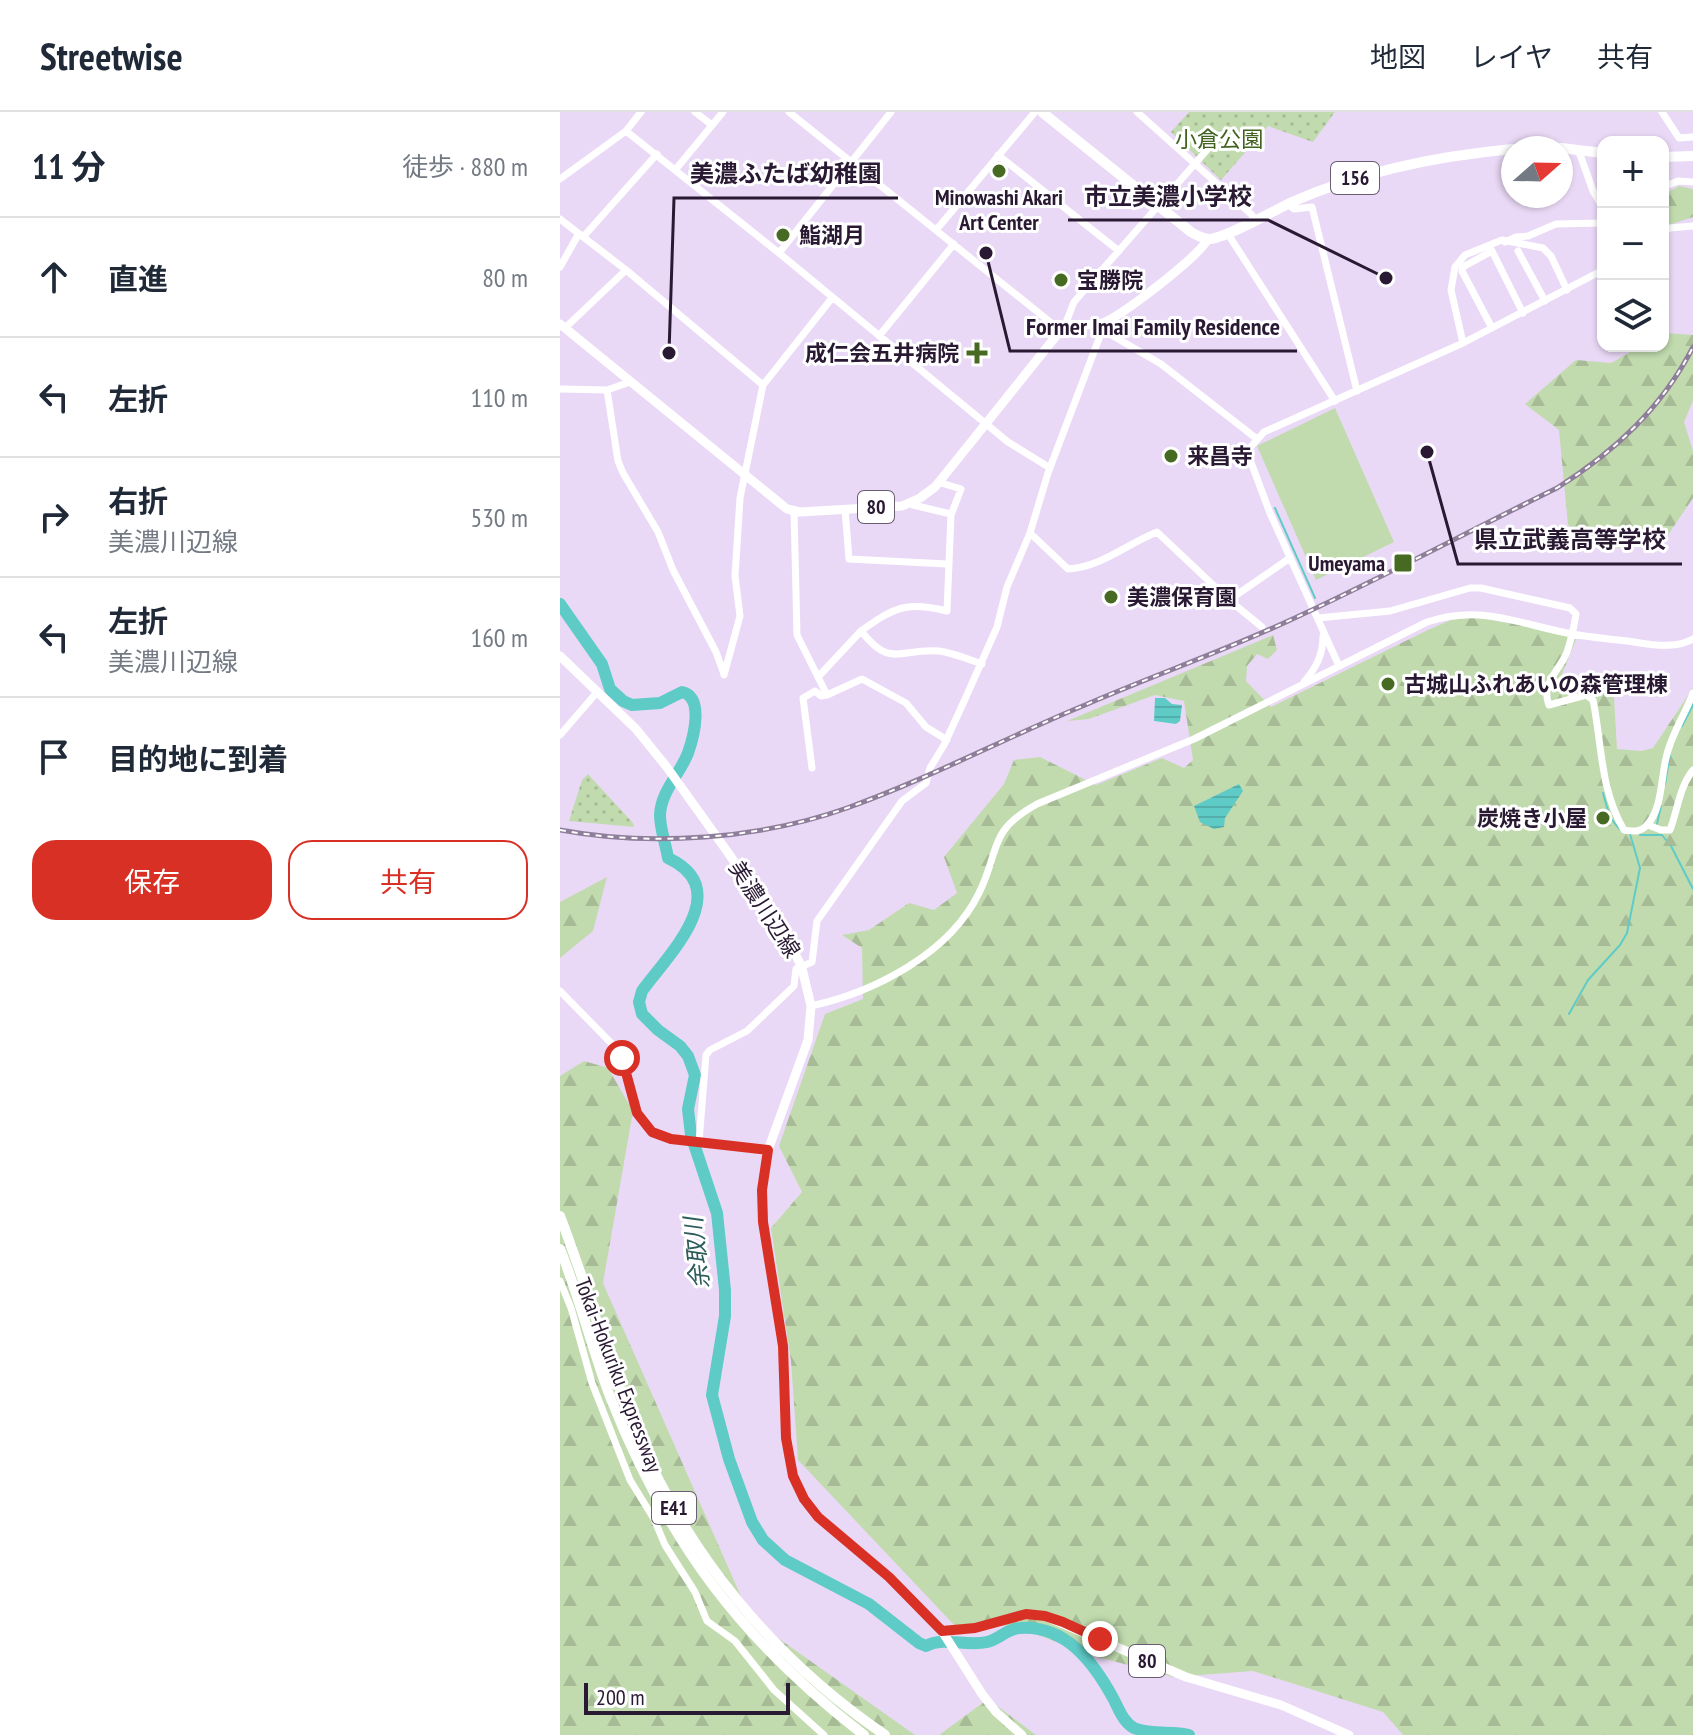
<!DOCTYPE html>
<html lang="ja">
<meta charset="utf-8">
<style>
body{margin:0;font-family:"PT Sans Narrow","Noto Sans JP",sans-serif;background:#f6f6f7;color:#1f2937}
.controls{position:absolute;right:24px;top:24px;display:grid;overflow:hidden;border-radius:16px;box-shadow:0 2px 6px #0004}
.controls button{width:72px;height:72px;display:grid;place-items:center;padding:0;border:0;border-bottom:2px solid #e0e1e3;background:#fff;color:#1f2937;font:40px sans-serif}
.compass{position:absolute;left:941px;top:24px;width:72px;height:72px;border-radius:50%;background:#fff;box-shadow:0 2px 6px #0004;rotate:70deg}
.scale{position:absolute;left:24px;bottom:20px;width:206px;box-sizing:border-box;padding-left:8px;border:4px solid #291933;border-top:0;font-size:22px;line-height:28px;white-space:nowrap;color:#291933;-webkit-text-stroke:6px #fff;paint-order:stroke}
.stop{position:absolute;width:24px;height:24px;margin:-18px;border:6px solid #d93025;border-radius:50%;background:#fff}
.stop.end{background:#d93025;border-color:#fff;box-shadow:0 2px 8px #0008}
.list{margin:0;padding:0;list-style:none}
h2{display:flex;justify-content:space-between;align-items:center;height:104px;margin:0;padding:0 32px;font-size:34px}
h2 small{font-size:26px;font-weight:400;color:#747a83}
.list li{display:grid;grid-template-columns:52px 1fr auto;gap:24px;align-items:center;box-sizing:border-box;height:120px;padding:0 32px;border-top:2px solid #e0e1e3}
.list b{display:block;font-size:30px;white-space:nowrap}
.list p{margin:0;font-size:26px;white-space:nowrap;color:#747a83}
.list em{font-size:26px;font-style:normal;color:#747a83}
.actions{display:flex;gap:16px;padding:24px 32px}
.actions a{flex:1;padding:18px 0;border:2px solid #d93025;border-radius:24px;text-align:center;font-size:28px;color:#d93025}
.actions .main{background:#d93025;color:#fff}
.icon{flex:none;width:44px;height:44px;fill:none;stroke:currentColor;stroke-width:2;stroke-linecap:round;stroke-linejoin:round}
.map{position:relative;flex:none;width:1133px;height:1623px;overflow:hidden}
header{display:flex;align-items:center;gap:48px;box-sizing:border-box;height:112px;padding:0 40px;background:#fff;border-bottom:2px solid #e0e1e3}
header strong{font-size:38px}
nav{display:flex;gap:44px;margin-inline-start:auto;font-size:28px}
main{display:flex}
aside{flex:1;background:#fff}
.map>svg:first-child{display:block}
</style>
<header>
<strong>Streetwise</strong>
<nav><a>地図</a><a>レイヤ</a><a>共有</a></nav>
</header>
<main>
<aside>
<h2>11 分<small>徒歩 · 880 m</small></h2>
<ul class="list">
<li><svg class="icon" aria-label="ahead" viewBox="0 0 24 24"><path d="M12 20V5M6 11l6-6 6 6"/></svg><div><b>直進</b></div><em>80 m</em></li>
<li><svg class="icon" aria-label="left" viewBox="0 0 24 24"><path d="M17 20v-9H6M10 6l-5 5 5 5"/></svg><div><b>左折</b></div><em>110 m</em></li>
<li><svg class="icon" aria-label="right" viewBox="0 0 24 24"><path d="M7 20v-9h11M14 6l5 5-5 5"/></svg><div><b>右折</b><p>美濃川辺線</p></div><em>530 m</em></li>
<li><svg class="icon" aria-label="left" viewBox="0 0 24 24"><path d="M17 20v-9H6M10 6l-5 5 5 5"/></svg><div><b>左折</b><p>美濃川辺線</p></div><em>160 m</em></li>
<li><svg class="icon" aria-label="arrive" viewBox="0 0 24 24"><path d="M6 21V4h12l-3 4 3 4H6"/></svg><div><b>目的地に到着</b></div></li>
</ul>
<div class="actions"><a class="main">保存</a><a>共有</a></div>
</aside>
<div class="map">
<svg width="1133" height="1623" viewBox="0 0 1133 1623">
<defs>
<pattern id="grass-dots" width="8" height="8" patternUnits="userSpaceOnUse" patternTransform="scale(2)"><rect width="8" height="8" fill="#c1dbae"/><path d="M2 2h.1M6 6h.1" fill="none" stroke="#a6bb96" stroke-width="1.8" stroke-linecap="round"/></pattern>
<pattern id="forest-firs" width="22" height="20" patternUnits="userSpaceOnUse" patternTransform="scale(2)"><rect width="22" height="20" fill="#c1dbae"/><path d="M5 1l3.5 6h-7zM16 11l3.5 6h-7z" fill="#a6bb96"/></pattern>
<pattern id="water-rules" width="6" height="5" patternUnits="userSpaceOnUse" patternTransform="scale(2)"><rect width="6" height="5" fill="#5fcbc7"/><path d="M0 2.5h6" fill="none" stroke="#53aeab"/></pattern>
</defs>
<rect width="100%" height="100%" fill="#ead9f6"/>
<path fill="url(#grass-dots)" d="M629 0H775L753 30 708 14 661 68 611 20Z
M28 662 73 711 74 715 9 709 22 668Z"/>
<path fill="url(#forest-firs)" d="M1119 74 1133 77V105L1103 115V83Z
M1105 221 1133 223V289L1124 310 1133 339V386L1108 423 1046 439 1008 413 999 318 965 292 1016 248 1051 251 1081 234H1103Z
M914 505 1018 523 997 574 1005 578 1029 568H1053L1057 637 1081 639 1093 636 1133 576V1623H843L823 1600 693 1559 613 1565 534 1544 451 1513 397 1516 238 1348 231 1249 211 1116 242 1080 219 1034 265 902 303 887 302 836 282 823 309 818 349 791 374 798 397 781 384 745 444 672 454 648 480 645 536 673 602 646 624 656 633 648 624 589 595 583 529 607 507 609 713 523 717 538 708 547 697 542 687 554 686 569 711 595 870 517 891 508Z
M47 765 33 819 0 846V790Z
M24 949 48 956 73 999 43 1171 191 1507 355 1623H0V964Z
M428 1587 476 1623H379Z"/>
<path fill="#c1dbae" d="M775 296 834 430 756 468 697 334Z"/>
<path fill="url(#water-rules)" d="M595 586H605L612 592 622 593 620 609 616 612 594 609Z
M679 672 683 679 665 706 664 715 654 717 640 710 634 694Z"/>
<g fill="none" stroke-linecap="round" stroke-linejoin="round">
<path stroke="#5fcbc7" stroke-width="2" d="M715 396 755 486
M1122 614 1133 593
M1105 672 1110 642
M1043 681C1047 695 1049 708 1061 718
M1097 712 1101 694
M1080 723H1102L1106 728
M1111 734 1133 777
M1009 902 1028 868 1060 833 1067 821 1080 756 1070 722"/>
<path stroke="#5fcbc7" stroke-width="12" d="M0 492 42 552 50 577 63 589 72 593 100 591 122 580C144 585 134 624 128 641 120 662 101 679 100 703 100 717 106 733 108 746 176 778 109 842 82 879L79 890 82 902 98 918 120 934 128 944 135 963 128 997 131 1023 157 1101 165 1178V1204L152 1283 169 1347 192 1410 203 1428 225 1448 309 1492 359 1531 366 1534C384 1524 406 1535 427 1530 438 1528 448 1516 460 1516 506 1513 534 1551 553 1586 559 1597 563 1610 574 1616 592 1623 611 1619 629 1623"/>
<path stroke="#fff" stroke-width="7" d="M135 0 152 13
M229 0 500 218
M577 0 692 103 694 108
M1102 0 1119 26 1133 25
M66 19 219 141 448 330 490 356
M1018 37 1033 79 1043 96
M438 43 559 139
M116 57 163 0
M0 67 66 19 81 0
M1103 75 1118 69 1133 70
M728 92 734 97 752 95 797 279
M0 107 66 158 203 273
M377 117 475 0
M1103 121 1110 116 1133 114
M668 122 775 289
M24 124 97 42
M945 130 956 125 968 124 996 112 1043 111
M958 139 985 189
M219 141 331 0
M0 155 18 123
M542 211 548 221 601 252 697 327
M505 213 514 190 660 23
M5 216 66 158
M932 216 902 159 903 155 932 139 963 201
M319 224 394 132
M903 231 891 178 895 155 905 143 942 128 983 136 991 144 1007 178
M0 277 47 278 70 270
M47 278 58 349 63 361 98 420 113 458 156 540 164 562
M351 390 353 393 391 402
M285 397 289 447 387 452
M234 399 237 523 267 583 261 584 255 579 243 586 252 656
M470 421 508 457C541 455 567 432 597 420L669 488 730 446
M669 488 702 515
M758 506 830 499 910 476H921L1010 496 1016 502C1014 515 1011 528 1007 540 1000 558 980 572 989 593L1026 583 1033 588C1042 632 1040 678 1064 718 1073 719 1080 721 1087 713 1102 698 1101 666 1106 646 1111 622 1125 603 1133 581
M301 519C335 495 346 489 387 499L391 403 401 377 378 370
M779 554 710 401 689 345V337L704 320 903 231 1043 158
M164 563 180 504 175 464 180 386 203 273 272 186
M258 565 301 519C331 557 339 536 379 539 393 541 408 547 422 552
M744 570C756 556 763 543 763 524
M267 583 302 567 346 591 366 615 387 628
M0 623 38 579
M1088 713 1101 718H1110C1118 697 1119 676 1133 658
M0 879 56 936 77 1001 92 1020 111 1027 208 1038
M251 894C315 880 390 841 419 781 441 736 427 720 477 692L634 627 867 510C922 492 958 512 1012 522 1030 525 1048 527 1067 529 1089 532 1112 538 1133 527
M139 1030 146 943 150 938 187 919 234 874 236 857 252 850 257 809 342 689 366 671 370 656 384 633 406 585 437 515 447 475 470 421 488 361 540 224 542 211
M0 1169 11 1196 32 1271 70 1368 94 1407 105 1433 135 1480 147 1509 175 1529 214 1578 264 1623"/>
<path stroke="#fff" stroke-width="9" d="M0 212 227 397 240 400 342 394 360 386 375 375 505 213C517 211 532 215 543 211 564 202 637 146 648 127
M0 544 76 617 106 654 169 742 232 835 242 856 251 894 248 928 208 1038 202 1078 203 1110 223 1234 226 1326 233 1364 244 1387 258 1405 329 1465 382 1519 422 1582 436 1600 462 1623
M382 1519 415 1516 466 1502 485 1504 626 1565 721 1593 789 1623"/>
<path stroke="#fff" stroke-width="10" d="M482 0 631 120C636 123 642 126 648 127 663 128 715 98 732 90 802 59 877 44 953 37
M979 36H998
M1001 36 1043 41
M1103 45 1133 44
M0 1104C27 1174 47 1247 75 1316 126 1442 214 1547 325 1623
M0 1137C20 1186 32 1238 51 1287 108 1431 182 1529 304 1623"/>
<g stroke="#8f7e9a" stroke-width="5">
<path id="rail" d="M0 718C91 735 200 727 287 696 368 667 445 626 525 593 592 564 661 540 726 510 818 468 907 420 997 376 1054 340 1102 296 1133 235"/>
</g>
<use href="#rail" stroke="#fff" stroke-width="2" stroke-dasharray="6" stroke-linecap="butt"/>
</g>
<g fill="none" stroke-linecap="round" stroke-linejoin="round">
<path stroke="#d93025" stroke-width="10" d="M62 946 77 1001 92 1020 111 1027 208 1038 202 1078 203 1110 223 1234 226 1326 233 1364 244 1387 258 1405 329 1465 382 1519 415 1516 466 1502 485 1504 503 1510 540 1527"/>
</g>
<g fill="#466a22" stroke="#fff" stroke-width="3">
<circle cx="439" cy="59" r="8"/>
<circle cx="223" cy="123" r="8"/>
<circle cx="501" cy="168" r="8"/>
<path d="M413 229h8v8h8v8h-8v8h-8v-8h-8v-8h8z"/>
<circle cx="611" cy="344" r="8"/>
<rect x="833" y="441" width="20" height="20" rx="4"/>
<circle cx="551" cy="485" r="8"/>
<circle cx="828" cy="572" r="8"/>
<circle cx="1043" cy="706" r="8"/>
</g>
<g text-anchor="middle" stroke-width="6" stroke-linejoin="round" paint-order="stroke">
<g fill="#fff" stroke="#695e70" stroke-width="2">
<rect x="771" y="50" width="48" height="32" rx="6"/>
<rect x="298" y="379" width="36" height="32" rx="6"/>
<rect x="92" y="1380" width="44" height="32" rx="6"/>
<rect x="569" y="1533" width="36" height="32" rx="6"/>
</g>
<g font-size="20" font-weight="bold" fill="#291933">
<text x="795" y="73">156</text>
<text x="316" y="402">80</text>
<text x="114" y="1403">E41</text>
<text x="587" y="1556">80</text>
</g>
<g font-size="22" fill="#41631f" stroke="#fff">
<text x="659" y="35">小倉公園</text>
</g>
<g font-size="22" font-weight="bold" fill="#291933" stroke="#fff" text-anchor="start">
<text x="439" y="93" text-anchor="middle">Minowashi Akari<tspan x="439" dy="25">Art Center</tspan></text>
<text x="239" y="131">鮨湖月</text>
<text x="517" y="176">宝勝院</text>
<text x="399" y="249" text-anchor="end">成仁会五井病院</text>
<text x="627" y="352">来昌寺</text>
<text x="825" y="459" text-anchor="end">Umeyama</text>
<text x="567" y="493">美濃保育園</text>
<text x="844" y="580">古城山ふれあいの森管理棟</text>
<text x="1027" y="714" text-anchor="end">炭焼き小屋</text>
</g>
<g font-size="22" fill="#291933" stroke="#fff">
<text transform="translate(205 797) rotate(57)" y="8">美濃川辺線</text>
<text transform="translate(59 1263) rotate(69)" y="8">Tokai-Hokuriku Expressway</text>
</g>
<g font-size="24" font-style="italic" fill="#2d5c5b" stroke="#fff">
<text transform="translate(137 1141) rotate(-96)" y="8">余取川</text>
</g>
</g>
<path fill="none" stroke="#291933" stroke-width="3" d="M109 241L114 86H338M826 166L708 108H508M426 141L450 239H737M867 340L898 452H1122"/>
<g fill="#291933" stroke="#fff" stroke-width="3">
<circle cx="109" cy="241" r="8"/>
<circle cx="826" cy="166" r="8"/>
<circle cx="426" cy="141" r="8"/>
<circle cx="867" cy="340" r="8"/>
</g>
<g font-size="24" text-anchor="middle" font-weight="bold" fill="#291933" stroke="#fff" stroke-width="6" stroke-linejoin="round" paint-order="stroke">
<text x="226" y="70">美濃ふたば幼稚園</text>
<text x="608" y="93">市立美濃小学校</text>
<text x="593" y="223">Former Imai Family Residence</text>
<text x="1010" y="436">県立武義高等学校</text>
</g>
</svg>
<div class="controls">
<button>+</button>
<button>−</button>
<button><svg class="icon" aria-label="layers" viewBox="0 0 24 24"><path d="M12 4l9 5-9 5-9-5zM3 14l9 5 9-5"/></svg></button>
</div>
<svg class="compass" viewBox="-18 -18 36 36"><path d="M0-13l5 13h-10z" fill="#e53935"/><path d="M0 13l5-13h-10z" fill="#747a83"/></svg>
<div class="scale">200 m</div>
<div class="stop" style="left:62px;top:946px"></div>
<div class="stop end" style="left:540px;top:1527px"></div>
</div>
</main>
